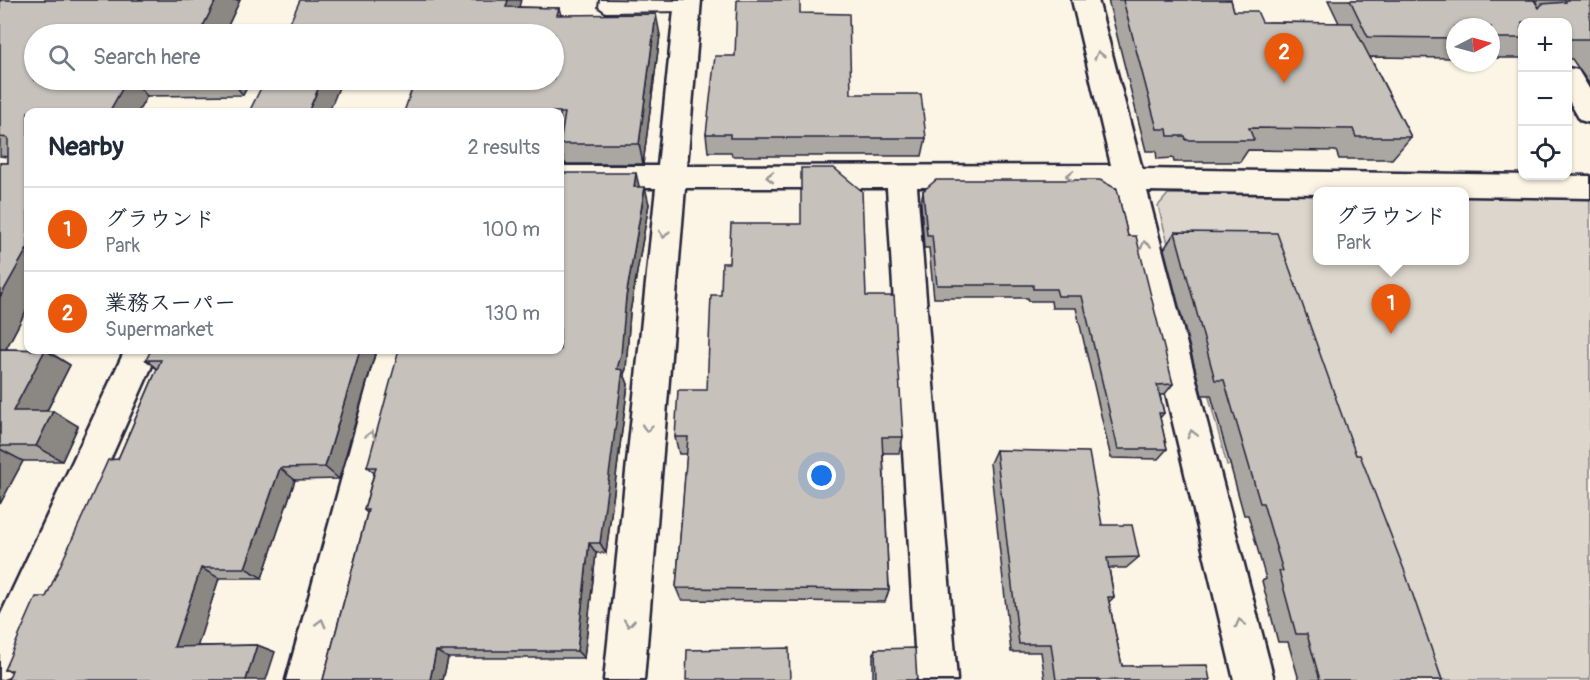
<!DOCTYPE html>
<meta charset="utf-8">
<style>
body{margin:0;font-family:Pangolin,"Klee One",sans-serif;background:#f6f6f7;color:#1f2937}
.controls{position:absolute;right:18px;top:18px;display:grid;overflow:hidden;border-radius:12px;box-shadow:0 2px 4px #0004}
.controls button{width:54px;height:54px;display:grid;place-items:center;padding:0;border:0;border-bottom:2px solid #e0e1e3;background:#fff;color:#1f2937;font:30px sans-serif}
.compass{position:absolute;left:1446px;top:18px;width:54px;height:54px;border-radius:50%;background:#fff;box-shadow:0 2px 4px #0004;rotate:84deg}
.you{position:absolute;left:822px;top:476px;width:21px;height:21px;margin:-15px;border:4px solid #fff;border-radius:50%;background:#1a73e8;box-shadow:0 0 0 9px #1a73e833}
.badge{display:grid;place-items:center;width:39px;height:39px;border-radius:50%;background:#ea580c;color:#fff;font-size:20px;font-weight:700}
.pin{position:absolute;translate:-50% -50px;filter:drop-shadow(0 2px 3px #0008)}
.pin::after{content:'';position:absolute;top:32px;width:21px;height:18px;background:inherit;clip-path:polygon(0 0,100% 0,50% 100%)}
.popup{position:absolute;left:1313px;top:187px;width:156px;height:78px;box-sizing:border-box;display:grid;place-content:center;border-radius:12px;background:#fff;filter:drop-shadow(0 2px 4px #0005);font-size:20px;white-space:nowrap;color:#747a83}
.popup b{font-size:22px;color:#1f2937}
.popup::after{content:'';position:absolute;left:50%;top:100%;margin-left:-12px;border:12px solid transparent;border-top-color:#fff}
.list{margin:0;padding:0;list-style:none}
h2{display:flex;justify-content:space-between;align-items:center;height:78px;margin:0;padding:0 24px;font-size:26px}
h2 small{font-size:20px;font-weight:400;color:#747a83}
.list li{display:grid;grid-template-columns:39px 1fr auto;gap:18px;align-items:center;box-sizing:border-box;height:84px;padding:0 24px;border-top:2px solid #e0e1e3}
.list b{display:block;font-size:22px;white-space:nowrap}
.list p{margin:0;font-size:20px;white-space:nowrap;color:#747a83}
.list em{font-size:20px;font-style:normal;color:#747a83}
.icon{flex:none;width:33px;height:33px;fill:none;stroke:currentColor;stroke-width:2;stroke-linecap:round;stroke-linejoin:round}
.map{position:relative;flex:none;width:1590px;height:680px;overflow:hidden}
.search{position:absolute;background:#fff;box-shadow:0 2px 4px #0004;left:24px;top:24px;width:540px;height:66px;display:flex;align-items:center;gap:15px;box-sizing:border-box;padding:0 21px;border-radius:33px;color:#747a83;font-size:22px}
.panel{position:absolute;background:#fff;box-shadow:0 2px 4px #0004;left:24px;top:108px;width:540px;height:246px;border-radius:12px}
.map>svg:first-child{display:block}
</style>
<div class="map">
<svg width="1590" height="680" viewBox="0 0 1590 680">
<rect width="100%" height="100%" fill="#fcf5e5"/>
<filter id="ink" filterUnits="userSpaceOnUse"><feTurbulence type="fractalNoise" baseFrequency=".0167" numOctaves="2"/><feDisplacementMap in="SourceGraphic" scale="12" xChannelSelector="R" yChannelSelector="G"/><feConvolveMatrix kernelMatrix="1 2 1 2 8 2 1 2 1" color-interpolation-filters="sRGB"/></filter>
<g filter="url(#ink)">
<path fill="#dcd6cc" stroke="#7f7c84" stroke-width="1.5" d="M1168 194 1317 195 1318 260H1464L1465 196H1590V680H1431L1355 463 1227 465 1158 206Z"/>
<g fill="none" stroke-linecap="round" stroke-linejoin="round">
<g stroke="#22223b" stroke-width="4">
<path id="lane" d="M600 0 687 1 694 6 687 11 606 12 599 7Z"/>
</g>
<g stroke="#22223b" stroke-width="5">
<path id="street" d="M675 0H701L687 166 1111 165 1072 0H1098L1142 169 1590 176V198L1464 196V192H1318V194L1147 191 1274 680H1234L1117 187H917L957 680H917L887 188H685L644 680H604L656 188H560V166H658Z
M1568 68 1578 70 1590 90V123L1580 120 1568 99Z
M125 350H159L14 675 0 680V616Z
M377 350H411L326 680H286Z"/>
</g>
<use href="#lane" fill="#fcf5e5" fill-rule="evenodd"/>
<use href="#street" fill="#fcf5e5" fill-rule="evenodd"/>
</g>
<path fill="#aaa6a1" stroke="#22223b" stroke-width="1.5" d="M0 0H240L224 34H34V80H251L243 95 147 96 138 112H28V307L6 349 46 350 70 365 47 411 78 426 62 461H23L0 504V163H8V157L0 156Z
M1108 0H1231L1234 11 1262 22 1339 23 1328 0H1534L1539 8 1535 0H1590V85L1572 59H1568V22H1522V58H1491V27H1455V58L1370 57 1411 137 1392 159H1339L1336 151 1248 150 1240 162H1174L1173 158 1157 159 1156 151H1146Z
M519 7 559 8 561 15 660 35 643 164H565L560 146 561 134 560 133V112Z
M800 13 851 94 926 138 922 156H732L731 152H708L706 134 735 56Z
M639 187 649 204 630 312 626 369 624 374 628 384 606 553H596L584 658H448L443 680H323L367 513 364 510 374 473 367 467Z
M923 191 1128 236 1173 384 1164 395H1160L1164 413 1160 418 1167 449 1158 459 1111 458 1076 308H1052L1051 301H1028V298H934L929 248H924L921 204Z
M1175 232 1356 455 1442 680H1299L1288 642H1278L1262 581 1266 579 1248 515H1244L1211 395H1202L1164 249Z
M866 296 903 437 899 453H883L889 590 885 602 681 600 676 588 687 454H679L675 437 707 390Z
M376 350 339 479 295 480 262 578H219L197 646 257 645 275 652 12 671 4 670 46 597 118 459 157 369 146 360Z
M996 450 1102 525 1139 557 1126 568H1109L1114 597 1109 602 1122 666 1210 680H1045L1041 652H1011L990 463Z
M875 649 917 680H873V656Z"/>
<path fill="#8b8783" stroke="#22223b" stroke-width="1.5" d="M216 0H240L224 34H199Z
M508 0H521L513 28 506 7Z
M656 14 660 35 643 164 639 144Z
M127 80H133L147 96 138 112H109Z
M231 80H251L243 95Z
M322 80H342L329 112H308Z
M636 173 640 190 634 187Z
M645 187 649 204 630 312 626 369 624 374 628 384 606 553 600 543 617 369 626 297Z
M27 249 28 250V307L0 360V297Z
M45 350 70 365 39 426 13 411Z
M360 350H376L339 479 325 467Z
M53 411 78 426 62 461 36 446Z
M0 449 23 461 0 504Z
M280 468 295 480 262 578 245 568Z
M589 543 596 553 584 658 577 651Z
M201 568 219 578 195 654 174 647Z
M257 645 275 652 266 680H246Z
M436 651 448 658 443 680H430Z"/>
<path fill="#c6c1bb" stroke="#22223b" stroke-width="1.5" d="M0 0H216L199 34H34V80H127L109 112H28V249H27L0 297V163H8V138L0 137Z
M300 0H508L506 7 559 8 557 15 656 14 639 144H560L565 113H560V112H404L415 80H554V34H285Z
M737 0H800V13L849 14 851 94H921L926 138H730V134H706L715 56H735Z
M1123 0H1231L1234 11H1257L1262 22 1352 23 1411 137H1356L1353 129 1249 128 1254 140H1186L1185 136H1168L1167 129H1157Z
M1350 0H1534L1539 8 1542 4 1566 2 1565 0H1590V39H1568V22H1522V38H1491V27H1455V38L1368 37Z
M265 80H322L308 112H249Z
M801 168H834L862 191 866 296H894L903 437H882L889 590 676 588 688 437H675L678 390H707L711 295H721L722 263H729L731 224H801Z
M560 173H636L634 187H645L626 297 621 355 617 369 623 370 600 543H589L577 651H436L430 680H323L368 510H364L376 467H367L399 350H560Z
M936 180H1100L1117 189 1128 236H1136L1173 384 1157 385 1164 413H1159L1167 449H1118L1082 296H1058L1056 289H1033V285H937L932 235H927L923 191Z
M1175 232 1277 233 1356 455H1360L1405 572 1442 680H1320L1307 634H1296L1279 571H1283L1263 503H1260L1224 380H1215Z
M0 349 45 350 13 411H53L36 446H0Z
M151 350H360L325 467 280 468 245 568H201L174 647 257 645 246 680H8L12 670H4L36 597H46L108 460 118 459 161 360H146Z
M996 450 1089 452 1102 525H1132L1139 557 1107 558 1114 597H1108L1122 666 1207 665 1210 680H1056L1051 644H1019Z
M789 648 790 680H686L687 650Z
M915 648 917 680H876L875 649Z"/>
<defs><path id="oneway-chevron" d="M-2-3.5L2.5 0L-2 3.5" fill="none" stroke-width="1.6" stroke-linecap="round" stroke-linejoin="round" transform="scale(1.5)"/></defs>
<g stroke="#9a9698">
<use href="#oneway-chevron" transform="translate(1099 55) rotate(-104)"/>
<use href="#oneway-chevron" transform="translate(1070 176) rotate(180)"/>
<use href="#oneway-chevron" transform="translate(770 177) rotate(-180)"/>
<use href="#oneway-chevron" transform="translate(664 234) rotate(95)"/>
<use href="#oneway-chevron" transform="translate(1145 245) rotate(-104)"/>
<use href="#oneway-chevron" transform="translate(647 428) rotate(95)"/>
<use href="#oneway-chevron" transform="translate(1192 434) rotate(-104)"/>
<use href="#oneway-chevron" transform="translate(371 435) rotate(-75)"/>
<use href="#oneway-chevron" transform="translate(321 623) rotate(-75)"/>
<use href="#oneway-chevron" transform="translate(629 623) rotate(95)"/>
<use href="#oneway-chevron" transform="translate(1240 623) rotate(-104)"/>
</g>
</g>
</svg>
<div class="controls">
<button>+</button>
<button>−</button>
<button><svg class="icon" aria-label="locate" viewBox="0 0 24 24"><circle cx="12" cy="12" r="6"/><path d="M12 2v4M12 18v4M2 12h4M18 12h4"/></svg></button>
</div>
<svg class="compass" viewBox="-18 -18 36 36"><path d="M0-13l5 13h-10z" fill="#e53935"/><path d="M0 13l5-13h-10z" fill="#747a83"/></svg>
<div class="you"></div>
<div class="pin badge" style="left:1391px;top:334px">1</div>
<div class="popup"><b>グラウンド</b>Park</div>
<div class="pin badge" style="left:1284px;top:83px">2</div>
<div class="search"><svg class="icon" aria-label="search" viewBox="0 0 24 24"><circle cx="10" cy="10" r="6"/><path d="M15 15l6 6"/></svg>Search here</div>
<section class="panel">
<h2>Nearby<small>2 results</small></h2>
<ul class="list">
<li><span class="badge">1</span><div><b>グラウンド</b><p>Park</p></div><em>100 m</em></li>
<li><span class="badge">2</span><div><b>業務スーパー</b><p>Supermarket</p></div><em>130 m</em></li>
</ul>
</section>
</div>
